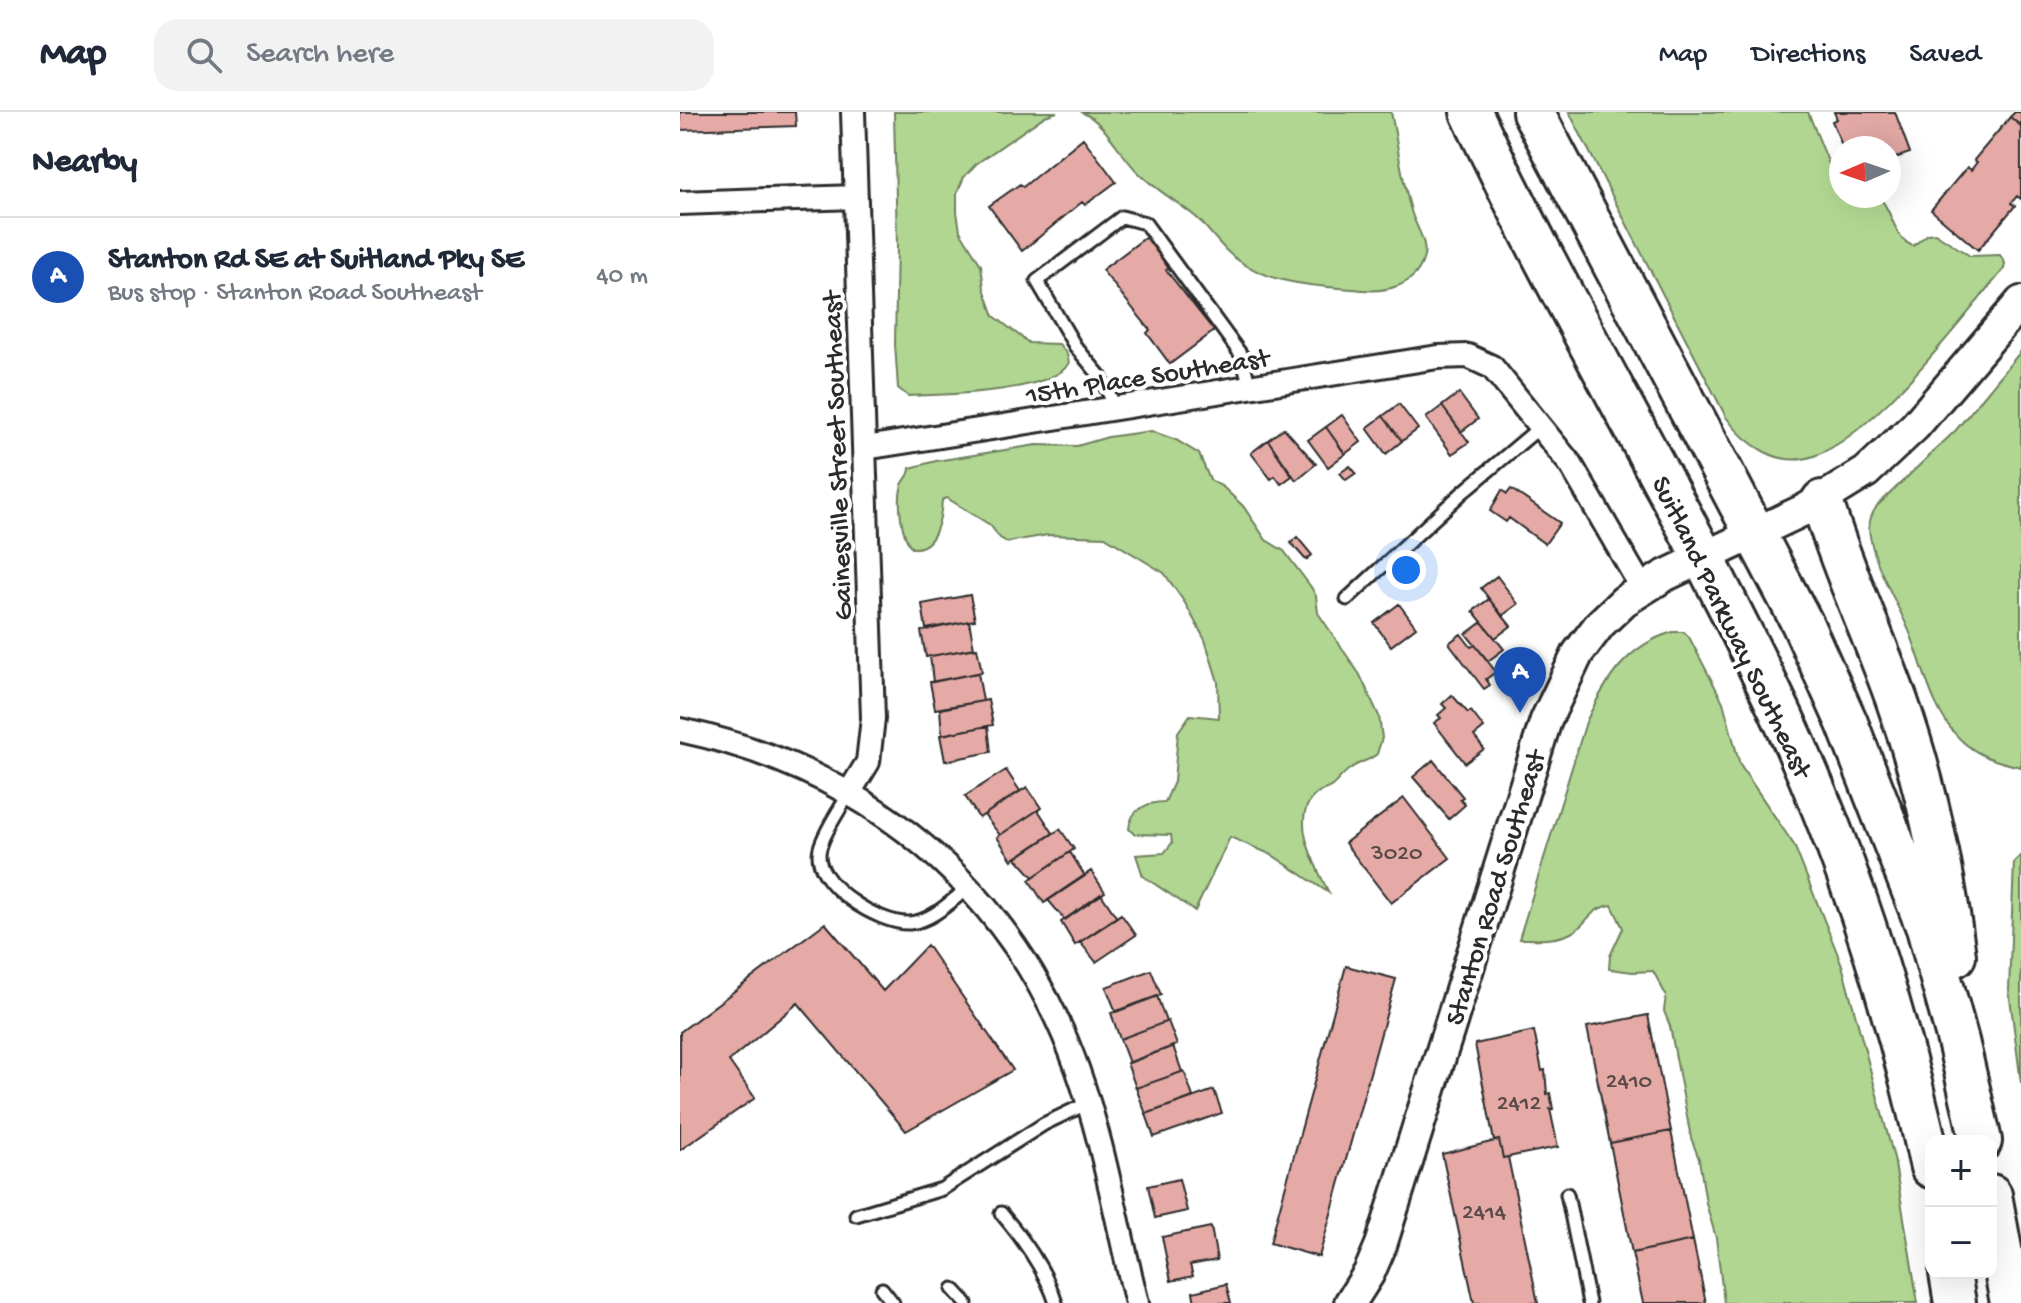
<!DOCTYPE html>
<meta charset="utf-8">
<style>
body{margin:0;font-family:"Gochi Hand",sans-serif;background:#f2f2f3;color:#1f2937}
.controls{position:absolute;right:24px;bottom:24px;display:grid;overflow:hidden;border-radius:16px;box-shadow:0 8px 32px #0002}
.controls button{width:72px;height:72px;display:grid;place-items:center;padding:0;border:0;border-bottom:2px solid #e0e1e3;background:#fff;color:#1f2937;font:40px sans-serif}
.compass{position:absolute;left:1149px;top:24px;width:72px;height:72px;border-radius:50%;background:#fff;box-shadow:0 8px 32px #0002;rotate:268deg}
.you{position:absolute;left:726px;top:458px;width:28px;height:28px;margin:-20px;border:6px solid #fff;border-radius:50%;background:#1a73e8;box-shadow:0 0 0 12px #1a73e833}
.badge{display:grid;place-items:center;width:52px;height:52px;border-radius:50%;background:#1f6fb2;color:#fff;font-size:26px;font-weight:700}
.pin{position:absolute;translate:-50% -66px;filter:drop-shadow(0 2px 4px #0008)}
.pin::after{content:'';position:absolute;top:42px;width:28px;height:24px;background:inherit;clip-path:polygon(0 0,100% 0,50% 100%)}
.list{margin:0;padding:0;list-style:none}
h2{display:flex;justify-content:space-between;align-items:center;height:104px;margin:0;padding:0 32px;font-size:34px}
h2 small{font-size:26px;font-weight:400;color:#747a83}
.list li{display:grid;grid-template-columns:52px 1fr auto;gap:24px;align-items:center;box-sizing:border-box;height:120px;padding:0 32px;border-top:2px solid #e0e1e3}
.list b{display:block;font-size:30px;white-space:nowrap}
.list p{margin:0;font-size:26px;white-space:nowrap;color:#747a83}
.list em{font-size:26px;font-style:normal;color:#747a83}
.icon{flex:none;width:44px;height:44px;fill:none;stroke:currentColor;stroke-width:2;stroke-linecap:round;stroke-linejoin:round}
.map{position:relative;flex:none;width:1341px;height:1191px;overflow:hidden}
header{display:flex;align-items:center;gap:48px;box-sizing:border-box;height:112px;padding:0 40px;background:#fff;border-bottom:2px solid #e0e1e3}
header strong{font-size:38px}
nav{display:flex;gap:44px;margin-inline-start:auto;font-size:28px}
.search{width:560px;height:72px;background:#f2f2f3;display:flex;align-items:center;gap:20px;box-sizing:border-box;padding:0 28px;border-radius:24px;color:#747a83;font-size:30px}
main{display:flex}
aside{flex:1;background:#fff}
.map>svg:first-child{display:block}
</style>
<header>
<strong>Map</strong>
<div class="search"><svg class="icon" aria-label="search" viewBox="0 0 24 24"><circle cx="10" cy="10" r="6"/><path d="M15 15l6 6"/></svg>Search here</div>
<nav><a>Map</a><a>Directions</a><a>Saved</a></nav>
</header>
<main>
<aside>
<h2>Nearby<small></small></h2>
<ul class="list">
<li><span class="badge" style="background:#1a4fb4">A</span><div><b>Stanton Rd SE at Suitland Pky SE</b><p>Bus stop · Stanton Road Southeast</p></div><em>40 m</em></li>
</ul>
</aside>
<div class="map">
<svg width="1341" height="1191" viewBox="0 0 1341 1191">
<rect width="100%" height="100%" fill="#fff"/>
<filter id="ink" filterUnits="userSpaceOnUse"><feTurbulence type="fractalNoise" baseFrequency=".0125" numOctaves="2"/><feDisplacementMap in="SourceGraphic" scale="16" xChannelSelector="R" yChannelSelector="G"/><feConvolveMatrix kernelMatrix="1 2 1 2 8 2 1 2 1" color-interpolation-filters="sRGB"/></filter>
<g filter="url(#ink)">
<path fill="#b0d691" stroke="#6e805e" stroke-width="2" d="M214 0H377L365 4 296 52 284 65 277 81V100L280 119 301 153 304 176 314 204 349 231 379 232 387 242 389 251C373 281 261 283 228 284L218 276 215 232 217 133Z
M401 0H711C718 34 722 69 732 102 737 117 749 132 743 148 735 174 706 180 683 178 639 174 592 174 555 146 540 135 530 118 517 106 496 88 473 77 455 57 438 39 424 9 401 0Z
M889 0H1128L1149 52 1161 70V84L1200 86C1213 100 1214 127 1233 134L1248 122 1255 121 1290 144 1320 143 1325 151 1324 157C1280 209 1196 322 1134 344 1099 357 1065 332 1046 305Z
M1341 239V655C1318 650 1297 644 1280 627 1252 600 1244 556 1230 521 1216 487 1193 454 1189 417 1189 408 1192 401 1197 394L1276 318Z
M471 319 496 328 519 342 530 368 543 375 563 394 586 428 604 439 631 475 636 484 638 501 680 563 699 604 702 626 697 642C689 649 678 650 670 657 663 661 658 669 652 674 647 678 640 678 635 683 608 707 637 756 649 781L592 743 550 725 515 799 463 764 456 743 484 741 492 731 491 723 454 722 449 717C450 697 468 690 485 690L494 670 498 620 510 603 539 606 538 570 525 528 505 491 484 461 425 425 368 423 327 430 320 426 310 413 267 386 262 388C261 406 256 438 232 436 221 424 217 389 222 373 225 366 230 364 230 356L256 349 356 333 397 334 428 325Z
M993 520H1004L1009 525 1043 590 1060 653 1114 733 1162 853 1214 1046 1238 1191H1044L1036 1126 1026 1091 1019 1047 1011 1026 990 914 984 899 986 883 973 859 953 860 929 857 930 844 943 816 932 793C907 797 909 812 891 821 875 829 856 827 839 827L906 610C925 569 947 533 993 520Z
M1341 743V971L1329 878 1334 750Z"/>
<path fill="#e5aaa6" stroke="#2b2b2b" stroke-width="2" d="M0 0H115L116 14 0 18Z
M1154 0H1215L1230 41 1209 48V36H1163L1152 9 1157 7Z
M1335 0H1341V14L1330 5Z
M1330 5 1341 14V87L1337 84 1331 91 1335 94 1298 138 1251 98 1287 55 1291 58 1297 50 1294 48Z
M403 26 436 70 405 93 402 90 342 139 309 94 340 72 343 75Z
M466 125 489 156 486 158 534 219 490 252 467 221 470 218 422 158Z
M779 281 798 307 781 320 762 294Z
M719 292 738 317 722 329 703 304Z
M762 294 789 330 772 342 746 306Z
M662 303 681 330 665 342 646 315Z
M703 304 722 329 706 342 687 316Z
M646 315 665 342 648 355 628 328Z
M604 316 636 352 616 368 588 328Z
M588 328 612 364 601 372 595 364 591 367 571 341Z
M670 354 676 361 666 368 660 361Z
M831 377 880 411 865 432 829 406 826 410 810 399 822 378 827 382Z
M617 425 632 443 626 448 611 431Z
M817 464 838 492 822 504 801 476Z
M290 483 295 508 246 517 242 492Z
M809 487 831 514 815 526 793 499Z
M719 492 736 515 711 534 694 511Z
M289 509 294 536 246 545 241 519Z
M802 510 824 537 808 549 786 522Z
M781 522 791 535 795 533 816 560 806 567 810 573 804 577 769 531Z
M297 536 302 560 253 570 250 544Z
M298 561 303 589 255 597 250 570Z
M772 583 788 601 791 599 804 616 794 624 804 637 785 651 754 611 761 606 758 603 766 596 762 592Z
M308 588 313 613 262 623 260 597Z
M308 614 311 640 265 649 260 623Z
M753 648 783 685 780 687 785 693 769 707 733 665Z
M326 658 340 679 299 706 285 684Z
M347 675 361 696 320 723 304 703Z
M724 686 770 746 711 791 665 731Z
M358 698 373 721 332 748 317 725Z
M380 717 394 737 353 765 336 746Z
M390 740 405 764 364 791 349 768Z
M411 759 425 780 385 808 368 788Z
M421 782 437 806 395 833 381 810Z
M441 802 456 823 416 850 400 830Z
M145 811 203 879 247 833 333 958 226 1019 118 891 49 949 75 986 0 1038V920Z
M666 854 716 867 639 1145 590 1131Z
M471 858 481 883 436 900 426 875Z
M477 884 486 910 440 927 431 901Z
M968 903 991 1019 930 1031 907 915Z
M488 909 497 933 449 951 440 927Z
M854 919 862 959 865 958 867 982 870 981 873 997H870L878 1035 823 1046 819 1028 814 1029 795 932Z
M493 934 502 960 456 976 447 951Z
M504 959 513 985 466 1002 456 976Z
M534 978 542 1001 474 1025 466 1002Z
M991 1019 1013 1128 952 1141 930 1031Z
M819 1028 823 1046 828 1045 858 1191H794L762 1042Z
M499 1067 507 1099 475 1106 468 1074Z
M531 1115 537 1148 510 1153 513 1164 491 1169 482 1125Z
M1013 1128 1026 1191H963L952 1141Z
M546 1172 551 1191H515L513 1180Z"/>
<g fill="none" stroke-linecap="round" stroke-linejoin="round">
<g stroke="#2b2b2b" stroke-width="17">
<path id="lane" d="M436 296 420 264 395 234 357 169 442 105 465 111 562 244 570 276
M667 487 782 381 860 315
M169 681C160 698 145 718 140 736 130 771 200 813 230 811 252 809 271 789 288 776
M887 1082 909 1191
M321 1101C344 1128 365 1157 376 1191
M176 1103 262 1077 364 1012 408 991
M202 1177 213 1191
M273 1177 286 1191"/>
</g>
<g stroke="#2b2b2b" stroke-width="28">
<path id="street" d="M0 91 176 85
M185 336 758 245 788 244 812 255 891 353 962 476
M0 618C187 658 331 774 397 956 424 1031 437 1113 457 1191
M169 681 188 650 193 606 173 0"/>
</g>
<g stroke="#2b2b2b" stroke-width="36">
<path id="secondary" d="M670 1191 689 1161 701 1133 866 608 898 541 920 512 944 489 984 464 1126 397 1186 360 1235 314 1341 190"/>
</g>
<g stroke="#2b2b2b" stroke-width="46">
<path id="highway" d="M791 0C890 210 1012 408 1109 619 1173 759 1218 905 1251 1055
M853 0 1122 511 1167 611 1247 816 1278 929 1301 1029
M1142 389C1162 457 1193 521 1217 589 1246 671 1264 758 1275 844
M1311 1083 1331 1191
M1270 1161 1275 1191"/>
</g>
<use href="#lane" stroke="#fff" stroke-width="11"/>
<use href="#street" stroke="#fff" stroke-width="22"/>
<use href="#secondary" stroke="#fff" stroke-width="30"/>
<use href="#highway" stroke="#fff" stroke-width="40"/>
</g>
</g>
<g text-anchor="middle" stroke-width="8" stroke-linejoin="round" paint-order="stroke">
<g font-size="24" fill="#5a4b4a">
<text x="717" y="747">3020</text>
<text x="949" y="975">2410</text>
<text x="839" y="997">2412</text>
<text x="804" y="1106">2414</text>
</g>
<g font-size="28" fill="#2b2b2b" stroke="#fff">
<text transform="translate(467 262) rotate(-9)" y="10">15th Place Southeast</text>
<text transform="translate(155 344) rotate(-92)" y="10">Gainesville Street Southeast</text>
<text transform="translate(1054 514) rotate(64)" y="10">Suitland Parkway Southeast</text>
<text transform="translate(813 775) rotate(-73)" y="10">Stanton Road Southeast</text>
</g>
</g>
</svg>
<div class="controls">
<button>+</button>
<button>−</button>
</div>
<svg class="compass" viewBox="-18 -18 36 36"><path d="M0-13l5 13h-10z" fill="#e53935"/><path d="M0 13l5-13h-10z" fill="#747a83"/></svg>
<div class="you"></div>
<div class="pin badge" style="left:840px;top:601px;background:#1a4fb4">A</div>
</div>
</main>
